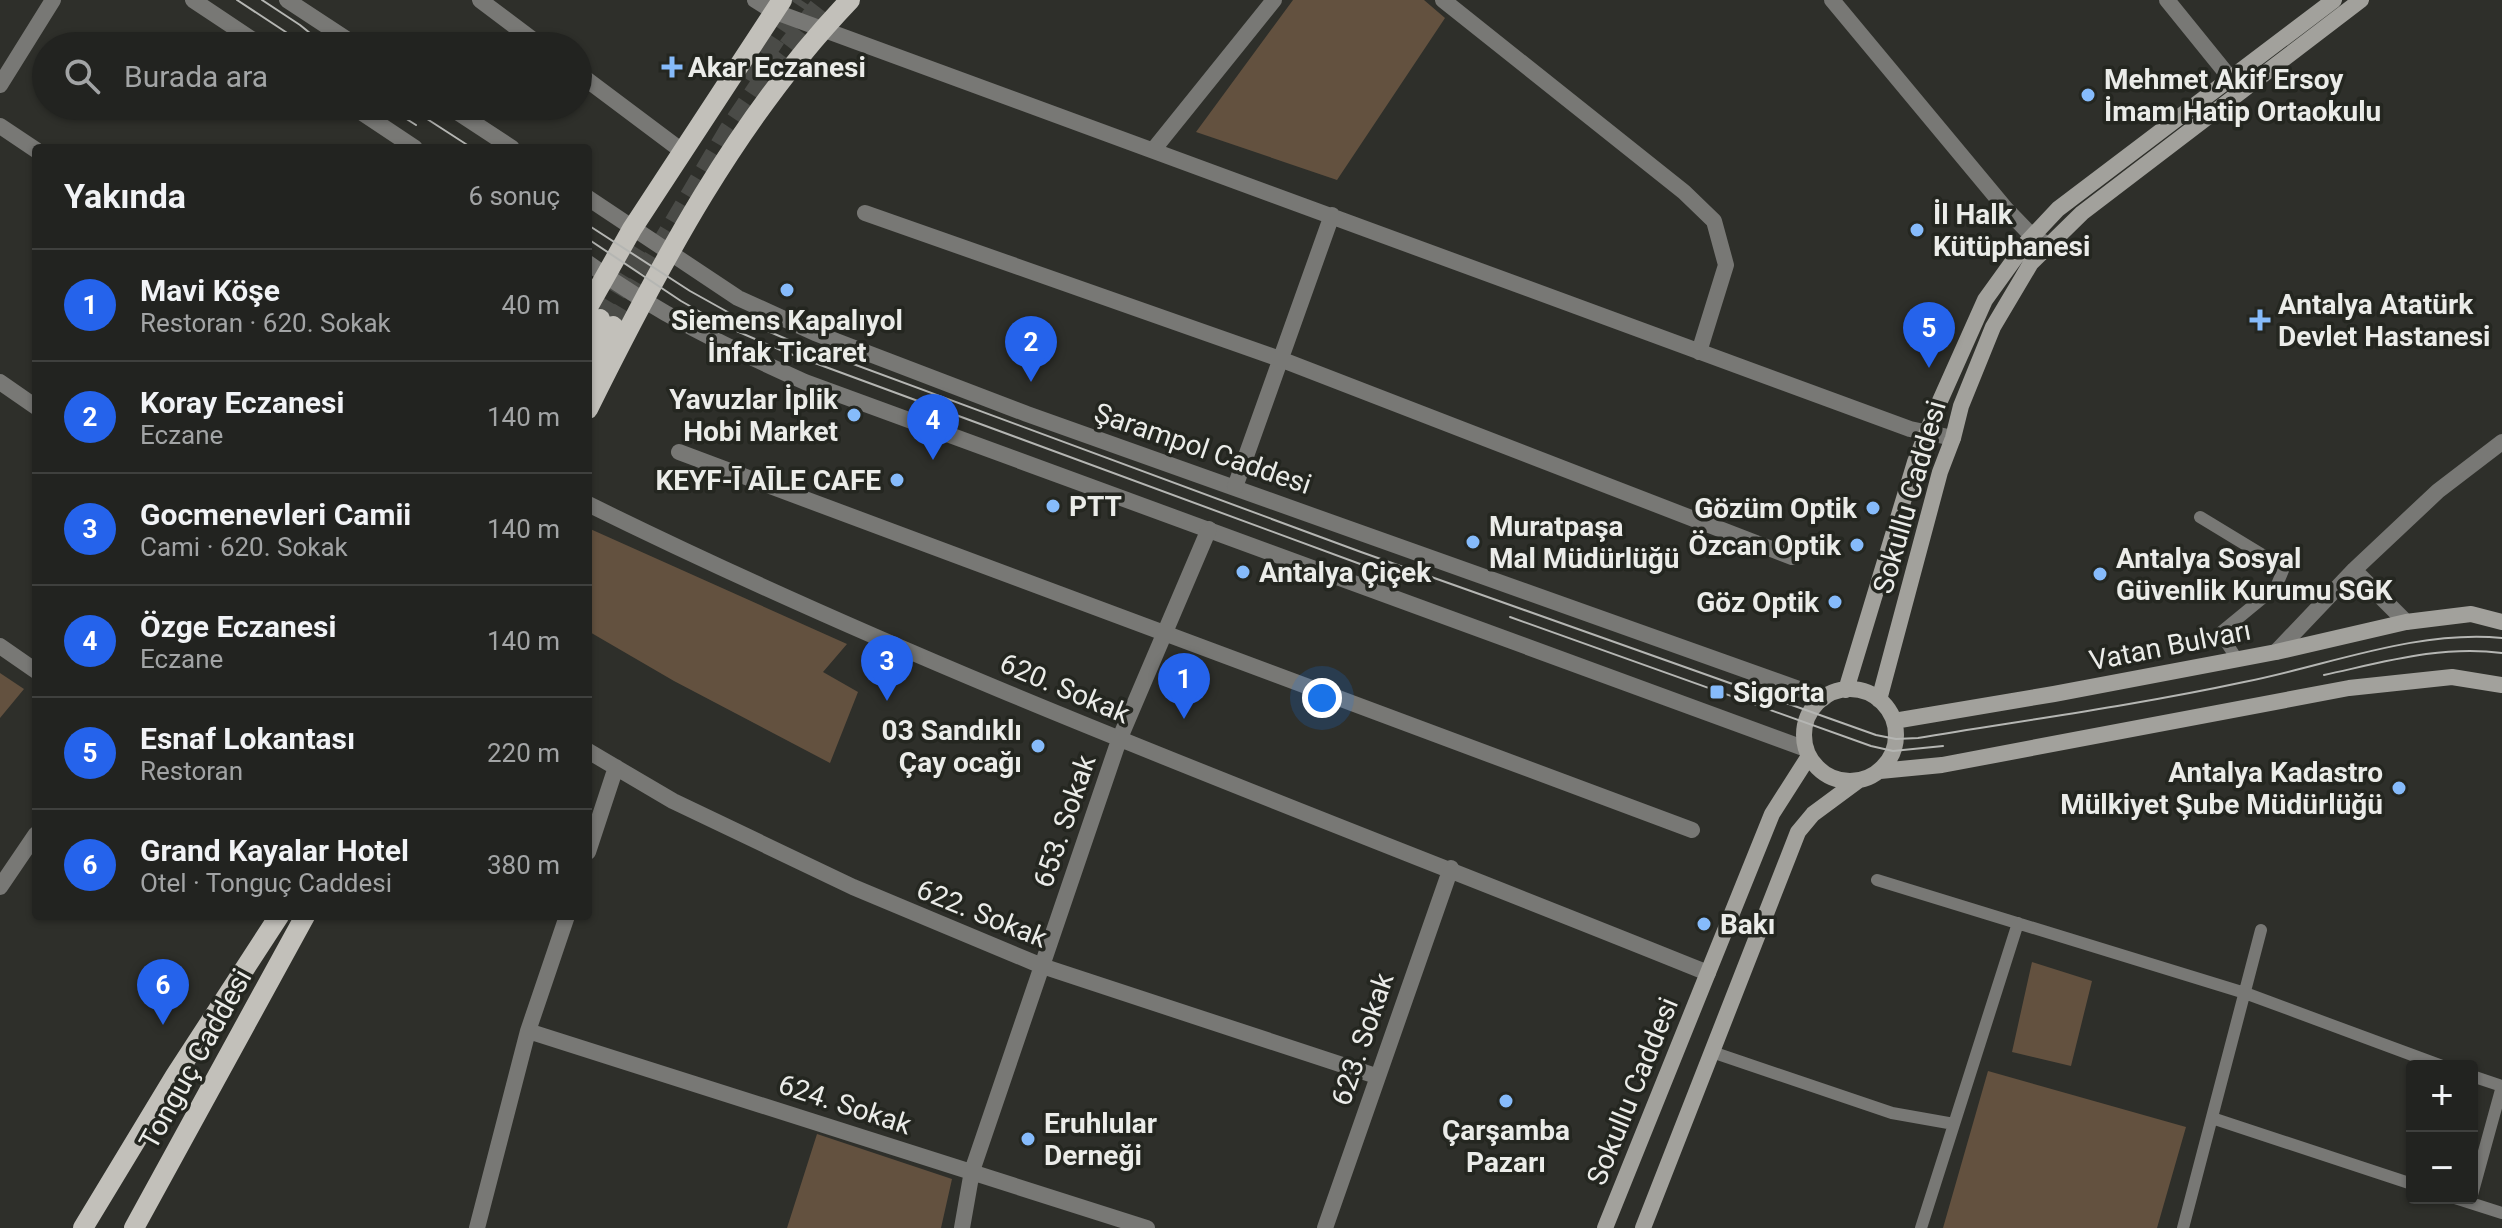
<!DOCTYPE html>
<html lang="tr">
<meta charset="utf-8">
<style>
body{margin:0;font-family:Roboto,sans-serif;background:#2a2b29;color:#f1f3f6}
.controls{position:absolute;right:24px;bottom:24px;display:grid;overflow:hidden;border-radius:8px;box-shadow:0 2px 6px #0004}
.controls button{width:72px;height:72px;display:grid;place-items:center;padding:0;border:0;border-bottom:2px solid #3f403e;background:#222320;color:#f1f3f6;font:40px sans-serif}
.you{position:absolute;left:1322px;top:698px;width:28px;height:28px;margin:-20px;border:6px solid #fff;border-radius:50%;background:#1a73e8;box-shadow:0 0 0 12px #1a73e833}
.badge{display:grid;place-items:center;width:52px;height:52px;border-radius:50%;background:#2563eb;color:#fff;font-size:26px;font-weight:700}
.pin{position:absolute;translate:-50% -66px;filter:drop-shadow(0 2px 4px #0008)}
.pin::after{content:'';position:absolute;top:42px;width:28px;height:24px;background:inherit;clip-path:polygon(0 0,100% 0,50% 100%)}
.list{margin:0;padding:0;list-style:none}
h2{display:flex;justify-content:space-between;align-items:center;height:104px;margin:0;padding:0 32px;font-size:34px}
h2 small{font-size:26px;font-weight:400;color:#a2a4a5}
.list li{display:grid;grid-template-columns:52px 1fr auto;gap:24px;align-items:center;box-sizing:border-box;height:112px;padding:0 32px;border-top:2px solid #3f403e}
.list b{display:block;font-size:30px;white-space:nowrap}
.list p{margin:0;font-size:26px;white-space:nowrap;color:#a2a4a5}
.list em{font-size:26px;font-style:normal;color:#a2a4a5}
.icon{flex:none;width:44px;height:44px;fill:none;stroke:currentColor;stroke-width:2;stroke-linecap:round;stroke-linejoin:round}
.map{position:relative;flex:none;width:2502px;height:1228px;overflow:hidden}
.search{position:absolute;background:#222320;box-shadow:0 2px 6px #0004;left:32px;top:32px;width:560px;height:88px;display:flex;align-items:center;gap:20px;box-sizing:border-box;padding:0 28px;border-radius:44px;color:#a2a4a5;font-size:30px}
.panel{position:absolute;background:#222320;box-shadow:0 2px 6px #0004;left:32px;top:144px;width:560px;height:776px;border-radius:8px}
.map>svg:first-child{display:block}
</style>
<div class="map">
<svg width="2502" height="1228" viewBox="0 0 2502 1228">
<rect width="100%" height="100%" fill="#2e2f2a"/>
<path fill="#63513f" d="M1293 0H1424L1445 18 1337 180 1196 132Z
M588 528 847 644 823 672 858 692 830 763 674 681 588 631Z
M0 673 24 689 0 718Z
M2032 962 2092 981 2071 1066 2012 1052Z
M1988 1071 2186 1127 2157 1228H1943Z
M817 1134 952 1179 941 1228H787Z"/>
<g fill="none" stroke-linecap="round" stroke-linejoin="round">
<path stroke="#4a4b47" stroke-width="20" stroke-dasharray="20 10" stroke-linecap="butt" d="M748 80 801 0
M600 319 653 232
M613 326 729 130 769 71 824 0"/>
<path stroke="#787875" stroke-width="12" d="M2200 517 2284 568 2276 587 2220 633 2237 659
M1877 880 2245 993 2442 1066
M1712 1052 1892 1113 1954 1124
M2472 1076 2502 1086
M2212 1118 2412 1184
M2472 1195 2502 1086
M2455 1198 2502 1213
M1921 1228 2018 923
M2183 1228 2261 930"/>
<path stroke="#787875" stroke-width="16" d="M193 0 262 46
M287 0 357 46
M352 106 415 148
M448 106 512 148
M588 198 738 298 815 333 1027 414 1824 698
M588 263C656 313 729 348 805 382L1806 749"/>
<path stroke="#787875" stroke-width="16" d="M480 0 541 46
M755 0 773 11 1910 429 1953 438
M1443 0 1684 192 1714 221 1726 265 1699 352
M1832 0 2006 209 2032 236 2049 245
M2167 0 2231 79
M578 73 682 151
M0 85 53 0
M0 126 36 150
M1154 149 1274 0
M865 213 1280 359 1792 557
M0 382 36 407
M679 452 1692 830
M1235 487 1332 215
M588 504C951 683 1333 821 1708 973
M2354 570 2406 622
M0 646 36 671
M2276 652 2354 570 2438 491 2502 442
M588 751 673 801 853 887 1042 966 1376 1076
M588 852 616 767
M0 887 36 834
M528 1031 1147 1228
M477 1228 528 1031 567 916
M962 1228 972 1171 1119 740 1209 529
M1325 1228 1451 868"/>
<path stroke="#a2a19c" stroke-width="16" d="M1804 735a46 46 0 1 1 92 0a46 46 0 1 1-92 0Z
M1846 690 1915 462 1935 412 1985 300 2026 243 2058 209 2334 0
M1879 700 1940 472 1953 438 1961 406 1993 327 2031 263 2082 213 2361 0
M1894 721 2054 694 2276 652 2406 622 2471 614 2502 622
M1880 771 1942 765 2349 688 2452 677 2502 685
M1605 1228 1772 814 1809 756
M1643 1228 1798 832 1813 814 1859 780"/>
<path stroke="#c2c0ba" stroke-width="20" d="M588 307 632 229 782 0
M588 341 600 319
M588 373 613 326
M588 409C660 264 737 118 850 0
M83 1228 175 1076 279 916
M134 1228 305 916"/>
<path stroke="#b5b6b3" stroke-width="2" d="M237 0 307 46
M262 0 300 25 326 46
M386 106 416 125
M407 106 472 148
M588 225 690 291 742 320 791 341 1361 552 1876 735 1896 739 1918 738C2027 720 2137 705 2244 682 2330 665 2414 630 2502 638
M588 239 681 301 725 326 785 352 1371 568
M1510 617 1871 746 1893 751 1943 746
M2324 675C2384 662 2441 645 2502 653"/>
</g>
<g fill="#86bbfb" stroke="#242620" stroke-width="3">
<path d="M668 55h8v8h8v8h-8v8h-8v-8h-8v-8h8z"/>
<circle cx="2088" cy="95" r="8"/>
<circle cx="1917" cy="230" r="8"/>
<circle cx="787" cy="290" r="8"/>
<path d="M2256 308h8v8h8v8h-8v8h-8v-8h-8v-8h8z"/>
<circle cx="854" cy="415" r="8"/>
<circle cx="897" cy="480" r="8"/>
<circle cx="1053" cy="506" r="8"/>
<circle cx="1873" cy="508" r="8"/>
<circle cx="1473" cy="542" r="8"/>
<circle cx="1857" cy="545" r="8"/>
<circle cx="1243" cy="572" r="8"/>
<circle cx="2100" cy="574" r="8"/>
<circle cx="1835" cy="602" r="8"/>
<rect x="1709" y="684" width="16" height="16" rx="4"/>
<circle cx="1038" cy="746" r="8"/>
<circle cx="2399" cy="788" r="8"/>
<circle cx="1704" cy="924" r="8"/>
<circle cx="1506" cy="1101" r="8"/>
<circle cx="1028" cy="1139" r="8"/>
</g>
<g text-anchor="middle" stroke-width="7" stroke-linejoin="round" paint-order="stroke">
<g font-size="28" font-weight="bold" fill="#ebece9" stroke="#242620" text-anchor="start">
<text x="688" y="77">Akar Eczanesi</text>
<text x="2104" y="89">Mehmet Akif Ersoy<tspan x="2104" dy="32">İmam Hatip Ortaokulu</tspan></text>
<text x="1933" y="224">İl Halk<tspan x="1933" dy="32">Kütüphanesi</tspan></text>
<text x="2278" y="314">Antalya Atatürk<tspan x="2278" dy="32">Devlet Hastanesi</tspan></text>
<text x="787" y="330" text-anchor="middle">Siemens Kapalıyol<tspan x="787" dy="32">İnfak Ticaret</tspan></text>
<text x="838" y="409" text-anchor="end">Yavuzlar İplik<tspan x="838" dy="32">Hobi Market</tspan></text>
<text x="881" y="490" text-anchor="end">KEYF-Ī AĪLE CAFE</text>
<text x="1069" y="516">PTT</text>
<text x="1857" y="518" text-anchor="end">Gözüm Optik</text>
<text x="1489" y="536">Muratpaşa<tspan x="1489" dy="32">Mal Müdürlüğü</tspan></text>
<text x="1841" y="555" text-anchor="end">Özcan Optik</text>
<text x="2116" y="568">Antalya Sosyal<tspan x="2116" dy="32">Güvenlik Kurumu SGK</tspan></text>
<text x="1259" y="582">Antalya Çiçek</text>
<text x="1819" y="612" text-anchor="end">Göz Optik</text>
<text x="1733" y="702">Sigorta</text>
<text x="1022" y="740" text-anchor="end">03 Sandıklı<tspan x="1022" dy="32">Çay ocağı</tspan></text>
<text x="2383" y="782" text-anchor="end">Antalya Kadastro<tspan x="2383" dy="32">Mülkiyet Şube Müdürlüğü</tspan></text>
<text x="1720" y="934">Bakı</text>
<text x="1044" y="1133">Eruhlular<tspan x="1044" dy="32">Derneği</tspan></text>
<text x="1506" y="1140" text-anchor="middle">Çarşamba<tspan x="1506" dy="32">Pazarı</tspan></text>
</g>
<g font-size="28" fill="#ebece9" stroke="#242620">
<text transform="translate(1203 448) rotate(19)" y="10">Şarampol Caddesi</text>
<text transform="translate(1909 497) rotate(-74)" y="10">Sokullu Caddesi</text>
<text transform="translate(2170 645) rotate(-11)" y="10">Vatan Bulvarı</text>
<text transform="translate(1065 688) rotate(23)" y="10">620. Sokak</text>
<text transform="translate(1064 821) rotate(-71)" y="10">653. Sokak</text>
<text transform="translate(982 913) rotate(22)" y="10">622. Sokak</text>
<text transform="translate(1362 1039) rotate(-71)" y="10">623. Sokak</text>
<text transform="translate(195 1059) rotate(-61)" y="10">Tonguç Caddesi</text>
<text transform="translate(1632 1091) rotate(-68)" y="10">Sokullu Caddesi</text>
<text transform="translate(845 1104) rotate(18)" y="10">624. Sokak</text>
</g>
</g>
</svg>
<div class="controls">
<button>+</button>
<button>−</button>
</div>
<div class="you"></div>
<div class="pin badge" style="left:1184px;top:719px">1</div>
<div class="pin badge" style="left:1031px;top:382px">2</div>
<div class="pin badge" style="left:887px;top:701px">3</div>
<div class="pin badge" style="left:933px;top:460px">4</div>
<div class="pin badge" style="left:1929px;top:368px">5</div>
<div class="pin badge" style="left:163px;top:1025px">6</div>
<div class="search"><svg class="icon" aria-label="search" viewBox="0 0 24 24"><circle cx="10" cy="10" r="6"/><path d="M15 15l6 6"/></svg>Burada ara</div>
<section class="panel">
<h2>Yakında<small>6 sonuç</small></h2>
<ul class="list">
<li><span class="badge">1</span><div><b>Mavi Köşe</b><p>Restoran · 620. Sokak</p></div><em>40 m</em></li>
<li><span class="badge">2</span><div><b>Koray Eczanesi</b><p>Eczane</p></div><em>140 m</em></li>
<li><span class="badge">3</span><div><b>Gocmenevleri Camii</b><p>Cami · 620. Sokak</p></div><em>140 m</em></li>
<li><span class="badge">4</span><div><b>Özge Eczanesi</b><p>Eczane</p></div><em>140 m</em></li>
<li><span class="badge">5</span><div><b>Esnaf Lokantası</b><p>Restoran</p></div><em>220 m</em></li>
<li><span class="badge">6</span><div><b>Grand Kayalar Hotel</b><p>Otel · Tonguç Caddesi</p></div><em>380 m</em></li>
</ul>
</section>
</div>
